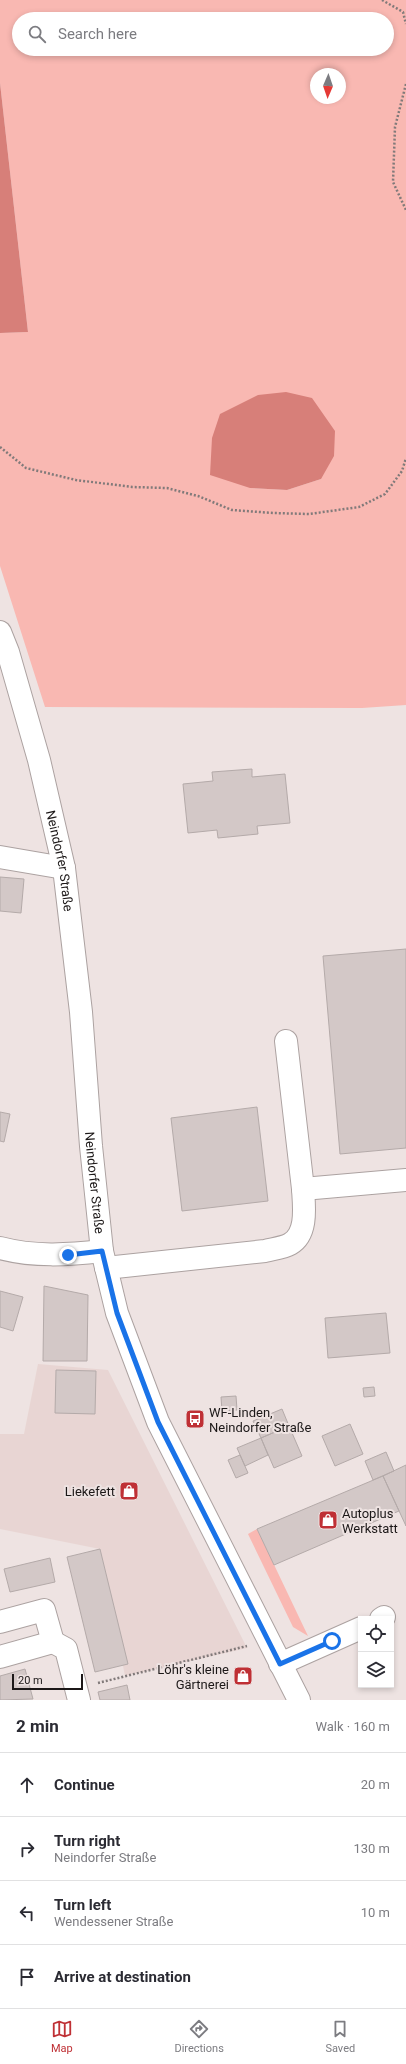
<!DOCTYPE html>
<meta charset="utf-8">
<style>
body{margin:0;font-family:Roboto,sans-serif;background:#f7f7f7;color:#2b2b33}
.controls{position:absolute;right:12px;bottom:12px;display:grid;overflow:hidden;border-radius:0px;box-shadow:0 2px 6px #0003}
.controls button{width:36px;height:36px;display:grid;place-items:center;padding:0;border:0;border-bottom:1px solid #e1e1e2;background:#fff;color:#2b2b33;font:20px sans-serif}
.compass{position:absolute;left:310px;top:68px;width:36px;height:36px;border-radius:50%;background:#fff;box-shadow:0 2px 6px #0003;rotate:182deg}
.scale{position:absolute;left:12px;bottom:10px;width:71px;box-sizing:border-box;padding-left:4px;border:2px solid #1c1818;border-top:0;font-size:11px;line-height:14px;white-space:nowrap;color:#1c1818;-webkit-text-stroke:3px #eee3e2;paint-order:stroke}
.stop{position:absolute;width:12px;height:12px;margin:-9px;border:3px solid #1a73e8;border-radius:50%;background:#fff}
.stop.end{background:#1a73e8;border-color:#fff;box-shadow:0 1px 4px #0008}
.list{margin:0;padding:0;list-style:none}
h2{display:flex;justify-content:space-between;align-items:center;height:52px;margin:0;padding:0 16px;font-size:17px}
h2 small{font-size:13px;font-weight:400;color:#7c7c81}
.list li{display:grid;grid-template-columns:26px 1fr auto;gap:12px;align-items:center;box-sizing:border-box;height:64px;padding:0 16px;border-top:1px solid #e1e1e2}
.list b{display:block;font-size:15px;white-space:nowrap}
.list p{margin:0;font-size:13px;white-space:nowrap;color:#7c7c81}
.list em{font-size:13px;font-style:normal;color:#7c7c81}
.icon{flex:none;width:22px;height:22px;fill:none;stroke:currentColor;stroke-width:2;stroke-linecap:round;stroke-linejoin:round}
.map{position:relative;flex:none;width:406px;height:1700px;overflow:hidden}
.search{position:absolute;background:#fff;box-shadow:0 2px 6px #0003;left:12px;right:12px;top:12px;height:44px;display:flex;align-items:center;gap:10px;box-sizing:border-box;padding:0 14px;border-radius:22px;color:#7c7c81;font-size:15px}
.sheet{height:308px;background:#fff}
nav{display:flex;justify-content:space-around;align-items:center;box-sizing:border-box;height:56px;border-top:1px solid #e1e1e2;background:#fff;font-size:11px;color:#7c7c81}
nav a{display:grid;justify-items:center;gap:2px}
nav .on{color:#bf3035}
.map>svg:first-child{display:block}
</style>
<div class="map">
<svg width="406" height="1700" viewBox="0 0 406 1700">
<rect width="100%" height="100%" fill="#eee3e2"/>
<path fill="#e8d5d3" d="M38 1364 108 1370 247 1648 125 1676 100 1549 0 1529V1434H24Z"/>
<path fill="#f9b8b2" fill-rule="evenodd" d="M0 0H406V705L362 708 45 707 0 566V333L28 332 0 83ZM19 19H387V49H19ZM316 74H340V98H316ZM321 479 287 490 250 488Z
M257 1529 308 1636 293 1627 248 1534Z"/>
<path fill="#d77f79" d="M0 83 28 332 0 333Z
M286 392 312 398 335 431 334 456 321 479 287 490 250 488 210 475 212 438 220 414 258 395Z"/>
<path fill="#d3c8c7" stroke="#b4aaa9" d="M252 769V777L285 774 290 823 257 826 258 834 218 838 217 830 188 833 183 784 213 781 212 772Z
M0 877 24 879 21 913 0 911Z
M406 949V1148L340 1154 323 956Z
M257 1107 268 1201 182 1211 171 1118Z
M0 1112 10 1114 4 1142 0 1141Z
M44 1286 88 1295 87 1361H43Z
M0 1291 23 1297 13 1331 0 1327Z
M386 1313 390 1353 328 1358 325 1318Z
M56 1370 96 1371 95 1414 55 1413Z
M374 1387 375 1396 364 1397 363 1388Z
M236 1396 237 1410 222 1411 221 1397Z
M282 1409 289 1426 261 1438 253 1421Z
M350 1424 363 1454 335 1466 322 1436Z
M289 1426 302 1456 274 1468 261 1438Z
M261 1438 268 1455 245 1466 237 1448Z
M386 1452 394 1471 373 1480 365 1461Z
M240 1455 248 1473 236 1478 228 1460Z
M406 1465V1526L383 1476Z
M383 1476 399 1511 274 1565 257 1529Z
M100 1549 128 1664 95 1672 67 1557Z
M50 1558 55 1582 10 1592 4 1569Z
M25 1669 33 1699 0 1700V1676Z
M127 1685 130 1700H100L98 1692Z"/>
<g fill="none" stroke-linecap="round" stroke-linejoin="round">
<g stroke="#aca2a1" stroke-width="24">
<g id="minor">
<path id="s1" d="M0 632 8 652 39 760 64 868 81 1012 91 1146 102 1251 117 1313 158 1422 299 1700"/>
<path d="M0 857 64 868"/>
<path d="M303 1189 406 1180"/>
<path d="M0 1248C34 1257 68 1255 102 1251"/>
<path d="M106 1268 265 1251C272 1249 283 1248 290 1244 308 1234 304 1206 303 1189L286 1041"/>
<path d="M381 1619 384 1617"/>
<path d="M0 1622 44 1610 53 1642 0 1657"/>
<path d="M53 1642 66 1649 79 1700"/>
<path d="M280 1664 361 1628"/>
</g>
</g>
<path stroke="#817a7a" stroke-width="2.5" stroke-dasharray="2 2" stroke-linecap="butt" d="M382 0 403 12 406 24
M406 84 395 127 393 182 406 210
M0 447 26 468 76 480 132 487 167 488 198 496 232 510 273 513 309 514 359 507 385 494 402 471 406 458
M98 1683 247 1646"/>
<use href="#minor" stroke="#fff" stroke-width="22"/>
</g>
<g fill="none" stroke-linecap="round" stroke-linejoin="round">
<path stroke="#1a73e8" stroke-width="5" d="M68 1255 102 1251 117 1313 158 1422 280 1664 332 1641"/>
</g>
<defs>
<g id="bus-square" transform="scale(1)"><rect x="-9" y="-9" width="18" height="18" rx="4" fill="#bf3035" stroke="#eee3e2"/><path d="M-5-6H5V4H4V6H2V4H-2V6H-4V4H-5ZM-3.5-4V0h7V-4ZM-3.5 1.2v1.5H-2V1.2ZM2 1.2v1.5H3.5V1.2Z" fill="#fff"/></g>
<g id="shop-square" transform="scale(1)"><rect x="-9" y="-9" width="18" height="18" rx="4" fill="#bf3035" stroke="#eee3e2"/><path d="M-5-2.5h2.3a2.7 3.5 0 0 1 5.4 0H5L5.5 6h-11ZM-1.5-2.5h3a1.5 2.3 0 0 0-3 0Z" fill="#fff"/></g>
</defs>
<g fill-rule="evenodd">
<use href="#bus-square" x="195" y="1419"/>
<use href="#shop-square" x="129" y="1491"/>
<use href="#shop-square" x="328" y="1520"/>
<use href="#shop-square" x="243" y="1676"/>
</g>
<g text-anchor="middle" stroke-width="4" stroke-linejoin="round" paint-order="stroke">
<g font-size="13" fill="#1c1818" stroke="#eee3e2">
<text dy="5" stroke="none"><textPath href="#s1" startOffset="237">Neindorfer Straße</textPath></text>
<text dy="5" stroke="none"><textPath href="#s1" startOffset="561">Neindorfer Straße</textPath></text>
</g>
<g font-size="13" fill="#1c1818" stroke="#eee3e2" text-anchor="start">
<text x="209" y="1417">WF-Linden,<tspan x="209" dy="15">Neindorfer Straße</tspan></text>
<text x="115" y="1496" text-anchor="end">Liekefett</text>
<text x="342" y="1518">Autoplus<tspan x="342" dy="15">Werkstatt</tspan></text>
<text x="229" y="1674" text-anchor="end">Löhr's kleine<tspan x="229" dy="15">Gärtnerei</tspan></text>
</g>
</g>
</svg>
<div class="controls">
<button><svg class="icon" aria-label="locate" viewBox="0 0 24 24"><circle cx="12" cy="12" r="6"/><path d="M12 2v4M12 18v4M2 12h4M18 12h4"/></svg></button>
<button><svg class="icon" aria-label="layers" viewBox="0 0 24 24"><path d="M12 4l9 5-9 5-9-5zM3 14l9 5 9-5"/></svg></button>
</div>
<svg class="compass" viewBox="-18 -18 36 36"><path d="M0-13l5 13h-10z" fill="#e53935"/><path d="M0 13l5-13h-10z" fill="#7c7c81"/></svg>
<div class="scale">20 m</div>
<div class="stop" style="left:332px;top:1641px"></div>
<div class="stop end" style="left:68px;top:1255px"></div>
<div class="search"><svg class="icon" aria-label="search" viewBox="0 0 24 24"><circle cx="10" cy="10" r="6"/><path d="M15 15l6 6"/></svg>Search here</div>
</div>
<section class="sheet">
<h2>2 min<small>Walk · 160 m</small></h2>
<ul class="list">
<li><svg class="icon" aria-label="ahead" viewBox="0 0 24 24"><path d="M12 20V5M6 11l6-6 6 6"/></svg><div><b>Continue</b></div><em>20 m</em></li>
<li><svg class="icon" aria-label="right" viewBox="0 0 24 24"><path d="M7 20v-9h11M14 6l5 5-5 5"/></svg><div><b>Turn right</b><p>Neindorfer Straße</p></div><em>130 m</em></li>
<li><svg class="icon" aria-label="left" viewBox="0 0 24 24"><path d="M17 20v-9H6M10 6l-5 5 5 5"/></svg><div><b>Turn left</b><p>Wendessener Straße</p></div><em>10 m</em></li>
<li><svg class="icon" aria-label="arrive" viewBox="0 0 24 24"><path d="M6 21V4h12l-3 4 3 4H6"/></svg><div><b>Arrive at destination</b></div></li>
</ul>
</section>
<nav>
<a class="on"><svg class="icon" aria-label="map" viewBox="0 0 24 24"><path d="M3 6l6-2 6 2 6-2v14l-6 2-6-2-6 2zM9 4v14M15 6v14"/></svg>Map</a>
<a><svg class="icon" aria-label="directions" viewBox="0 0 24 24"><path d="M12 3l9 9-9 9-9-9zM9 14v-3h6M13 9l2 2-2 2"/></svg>Directions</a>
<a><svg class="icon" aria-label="saved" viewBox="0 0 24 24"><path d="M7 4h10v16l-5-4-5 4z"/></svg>Saved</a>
</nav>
